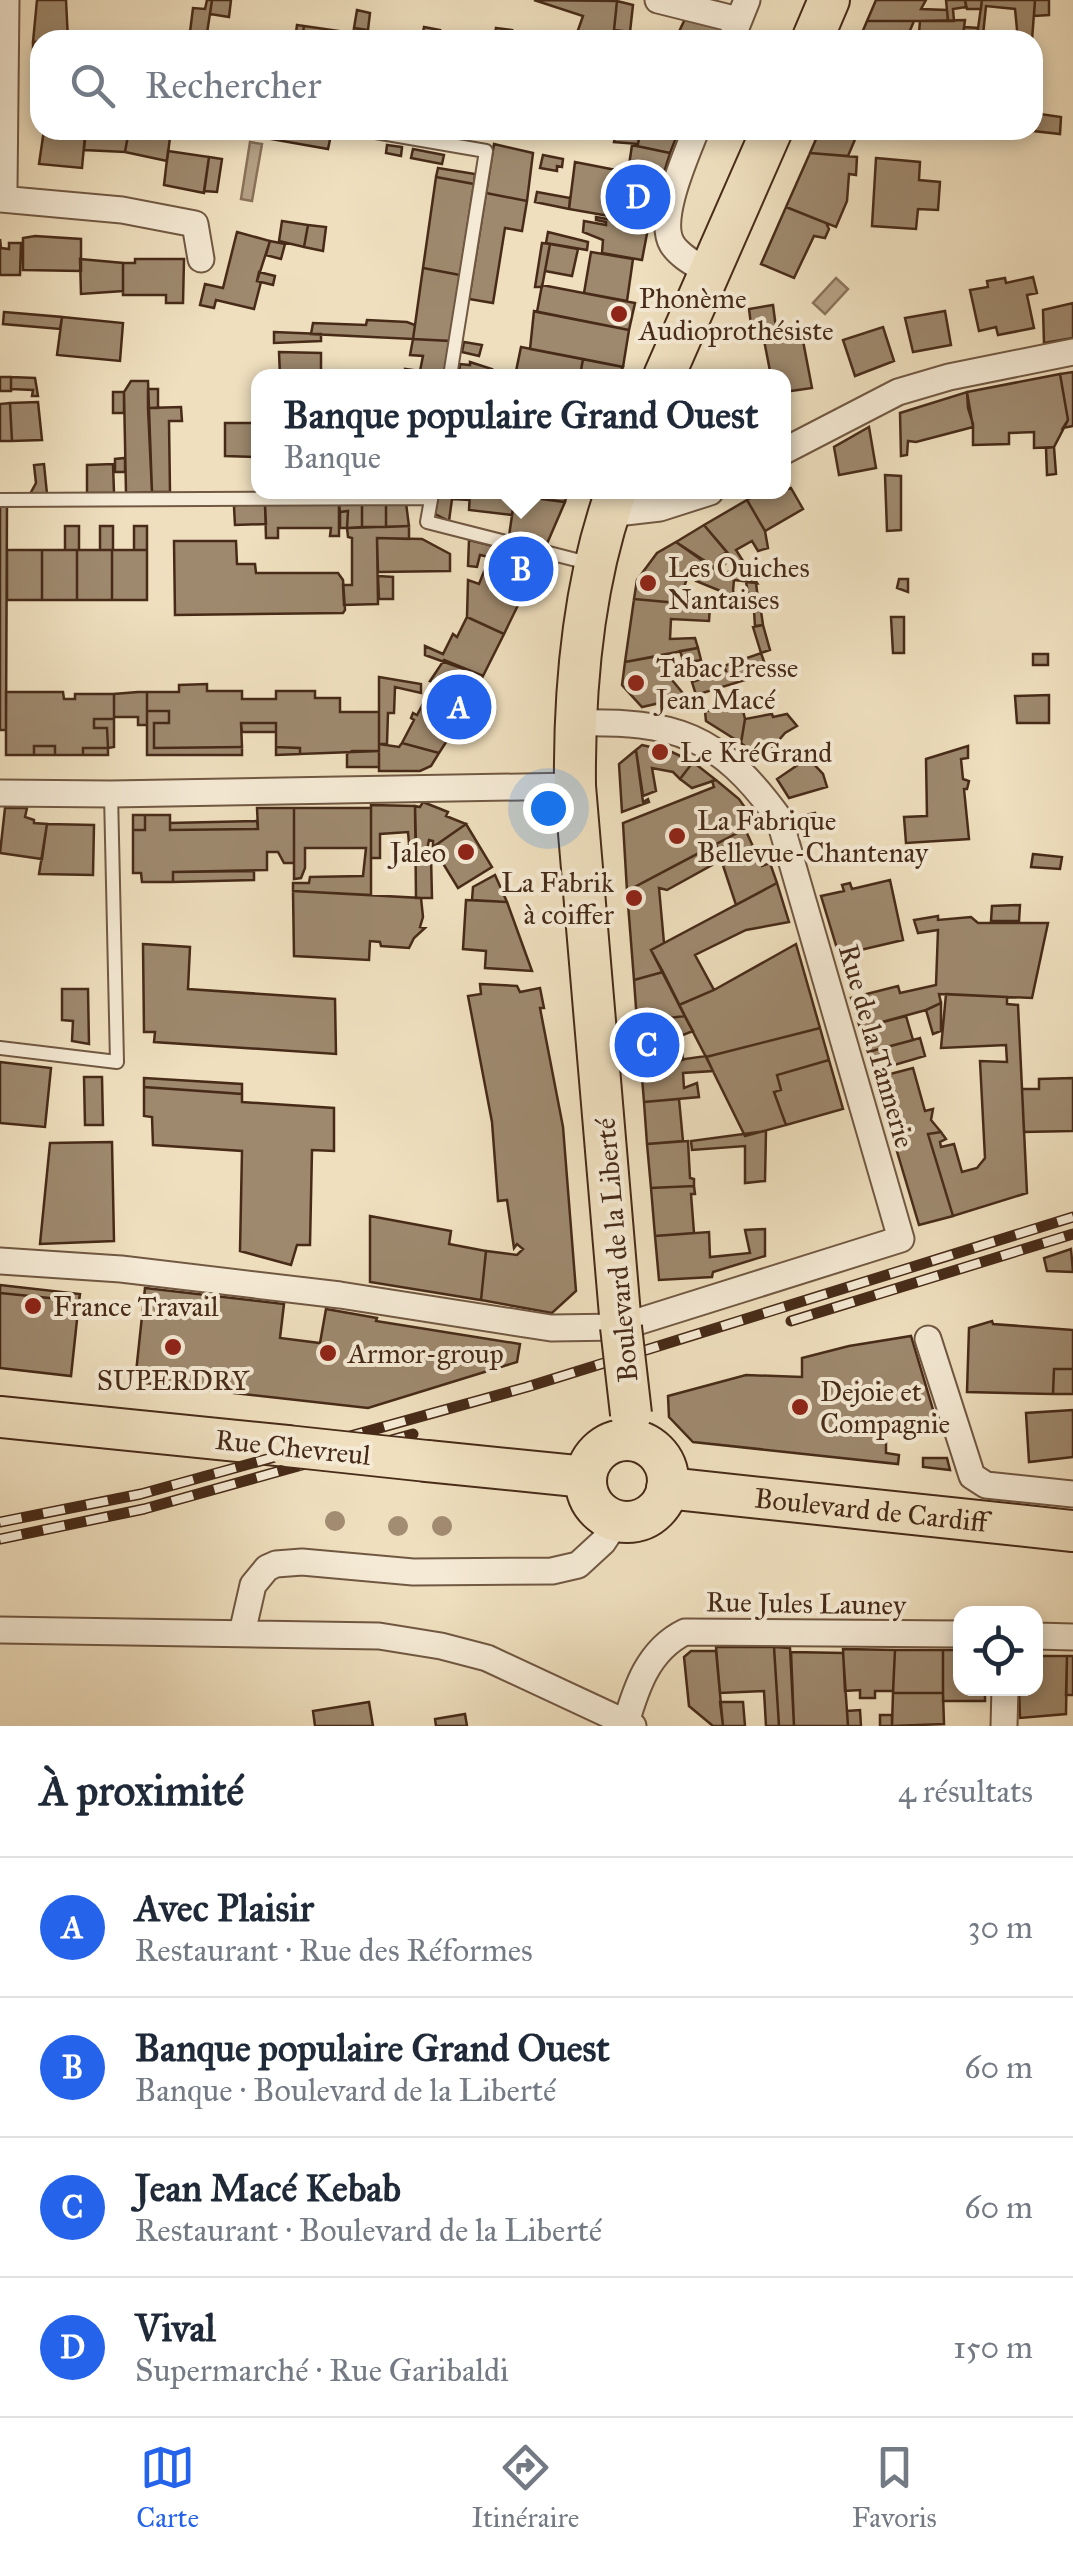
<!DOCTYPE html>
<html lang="fr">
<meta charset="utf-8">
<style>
body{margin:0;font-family:"IM FELL Great Primer",serif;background:#f6f6f7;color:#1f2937}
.controls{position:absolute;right:30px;bottom:30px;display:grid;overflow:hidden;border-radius:20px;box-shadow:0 5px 15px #0003}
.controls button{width:90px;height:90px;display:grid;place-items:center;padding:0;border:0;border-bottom:2px solid #e0e1e3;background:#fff;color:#1f2937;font:50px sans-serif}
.you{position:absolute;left:548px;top:808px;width:35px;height:35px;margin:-25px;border:8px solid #fff;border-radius:50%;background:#1a73e8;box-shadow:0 0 0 15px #1a73e833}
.badge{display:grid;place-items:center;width:65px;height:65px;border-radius:50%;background:#2563eb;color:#fff;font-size:32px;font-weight:700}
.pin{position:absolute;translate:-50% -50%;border:5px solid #fff;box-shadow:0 2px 10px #0006}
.popup{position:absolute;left:251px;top:369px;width:540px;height:130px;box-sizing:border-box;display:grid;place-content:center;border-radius:20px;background:#fff;filter:drop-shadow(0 2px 8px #0005);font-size:32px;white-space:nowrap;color:#747a83}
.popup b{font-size:38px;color:#1f2937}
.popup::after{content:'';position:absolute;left:50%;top:100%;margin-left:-20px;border:20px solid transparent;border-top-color:#fff}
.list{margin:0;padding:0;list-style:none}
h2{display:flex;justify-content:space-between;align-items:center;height:130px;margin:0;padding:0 40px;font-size:42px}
h2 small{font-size:32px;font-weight:400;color:#747a83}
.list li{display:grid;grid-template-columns:65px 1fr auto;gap:30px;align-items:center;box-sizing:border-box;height:140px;padding:0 40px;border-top:2px solid #e0e1e3}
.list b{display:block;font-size:38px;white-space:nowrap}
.list p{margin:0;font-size:32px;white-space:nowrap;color:#747a83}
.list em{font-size:32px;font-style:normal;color:#747a83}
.icon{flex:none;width:55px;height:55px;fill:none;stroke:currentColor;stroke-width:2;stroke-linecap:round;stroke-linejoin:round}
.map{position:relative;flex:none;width:1073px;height:1726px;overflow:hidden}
.search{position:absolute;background:#fff;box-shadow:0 5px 15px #0003;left:30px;right:30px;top:30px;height:110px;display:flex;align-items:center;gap:25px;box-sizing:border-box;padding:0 35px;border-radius:30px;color:#747a83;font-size:38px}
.sheet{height:690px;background:#fff}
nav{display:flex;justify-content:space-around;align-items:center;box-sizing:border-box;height:140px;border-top:2px solid #e0e1e3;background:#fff;font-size:28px;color:#747a83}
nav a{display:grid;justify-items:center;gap:5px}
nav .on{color:#2563eb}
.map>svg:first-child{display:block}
</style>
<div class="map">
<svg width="1073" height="1726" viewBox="0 0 1073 1726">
<rect width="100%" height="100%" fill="#efdfbe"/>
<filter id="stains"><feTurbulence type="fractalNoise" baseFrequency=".002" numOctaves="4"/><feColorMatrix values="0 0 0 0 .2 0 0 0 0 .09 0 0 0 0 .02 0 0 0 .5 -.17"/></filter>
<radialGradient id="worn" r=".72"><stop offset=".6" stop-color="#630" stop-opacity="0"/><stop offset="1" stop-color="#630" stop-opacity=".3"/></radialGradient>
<path fill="#b6a286" stroke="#8a725a" stroke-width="2.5" d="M250 142 262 144 252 201 241 199Z
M836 278 848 289 825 314 813 303Z"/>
<path fill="#9e896e" stroke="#472b18" stroke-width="2.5" d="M37 0H66L68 40 33 42Z
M207 0H212L206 40H189L193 8 205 9Z
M212 0H231L229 17 210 14Z
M534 0 617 1 613 40H595L577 33 583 16Z
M876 0H926L921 9 947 10 948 21H867Z
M946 0H965L966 7 953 9 954 21H948Z
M965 0H982L981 9H967Z
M982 0H1035L1032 40H1018L1015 9 986 6 983 35 1007 40H963V35L977 36Z
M1035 0H1049V15L1034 16Z
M617 1 633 5 630 32 614 30Z
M357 10 370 13 368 30 354 28Z
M685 19 721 28 716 40H675Z
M965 20 963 35 919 33 920 21Z
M867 21H914L906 40H859Z
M297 25 304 26 302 40H295Z
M304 26 353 33 352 40H302Z
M424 27 440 30 439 40 422 39Z
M964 27 978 28 977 36 963 35Z
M354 28 365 30 363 40H352Z
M496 28 512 30 510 40H494Z
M33 42H40V81H36V70L33 69Z
M1033 113 1061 117 1060 134 1024 130H1033Z
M44 130 85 135 82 168 39 164Z
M86 130H129L125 152 84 150Z
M129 130H171L167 161 125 152Z
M238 130H332L328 149 237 133Z
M441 130H465L464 138 441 135Z
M640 130H679L670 153 632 145 638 144Z
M820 130H859L848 156 810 153Z
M623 134 639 139 638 144 614 142 615 137 620 138Z
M494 144 533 153 527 201 486 193Z
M387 145 402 147 401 156 386 153Z
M632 145 670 153 662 179 628 172Z
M413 149 444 155 442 164 411 158Z
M168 151 209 157 204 193 164 185Z
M810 153 857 157 856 175 849 174 847 201 836 227 786 207Z
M543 155 563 159 562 167 557 166V171L540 168Z
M209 157 222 159 217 192 204 191Z
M876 158 920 162 919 180 940 182 938 210 918 209 916 229 872 226Z
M575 162 662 179 649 223 569 209Z
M438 168 475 174 474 184 436 177Z
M436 177 474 184 460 275 423 268Z
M537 192 570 198 569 209 535 202Z
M486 193 527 201 522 231 505 228 493 303 469 299Z
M786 207 826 223 829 229 825 238 814 236 794 278 761 264Z
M608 216 649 223 642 260 602 253 603 240 583 232 584 221 606 225V222L596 220V217L607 219Z
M282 221 308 225 304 247 279 241Z
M308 225 326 227 323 251 304 247Z
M237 232 270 241 257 281 261 282 254 309 216 300 214 308 200 305 205 284 223 288Z
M548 232 588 242 587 250 546 243Z
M35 236 81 239V271L23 270V238Z
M0 239 1 248 9 249V243H21L20 275H0Z
M270 241 285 244 281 259 266 255Z
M542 243 550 244 542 287H535Z
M550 244 578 249 572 276 545 271Z
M591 252 633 259 627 301 584 293Z
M80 259 123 263V291L81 294Z
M135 259H184L183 303H166V295H123V263H135Z
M423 268 460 275 450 341 413 339Z
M259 272 275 276 273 285 257 281Z
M1033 277 1037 293 1027 295 1034 328 998 335 996 327 979 331 970 290 988 287 987 281 1005 278 1006 283Z
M542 285 635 303 629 330 537 312Z
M1073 303V338L1044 343 1043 310Z
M773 305 776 328 752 332 749 309Z
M534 311 629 330 623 367 530 349Z
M945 311 951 345 913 352 905 318Z
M4 312 62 317 60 329 3 324Z
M62 317 123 323 120 361 57 355Z
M367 320 407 322 415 325 413 339 311 334 313 323 366 325Z
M800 325 812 388 784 392V376H771L762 330Z
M883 327 894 361 855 376 843 340Z
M274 332 321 334V341L274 343Z
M413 339 450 341 444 376H404L405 369 420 371 423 356 410 355Z
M464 342 482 345 479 356 462 352Z
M521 347 583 359 580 376H515Z
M279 352 321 353V376H280Z
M583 359 623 367 618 376H580Z
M470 362 492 369 491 376H459L460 364 470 365Z
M1073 372V426L1063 428 1068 420 1060 374Z
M1060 374 1068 420 1054 447 1034 448V432L1009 433V444L973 445V424L968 408 967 392Z
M0 377H11V391H0Z
M11 377 35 378 38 396H32L33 390 11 389Z
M131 381H148L152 492 126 493 124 392Z
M148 389H158V408H148Z
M113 392H124V413H113Z
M967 392 973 427 916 442 908 441 907 455 901 456 900 413Z
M38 402 42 440 12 441 10 403Z
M10 403 12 441H0V404Z
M181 407 182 421H169L170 492H152L148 408Z
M225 423H258V457L225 456Z
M869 427 876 468 839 475 834 447Z
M1054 447 1056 474 1047 475 1046 448Z
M125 458V472H115V459Z
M44 464 47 494H30L36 483 34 465Z
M113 464 114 493H87V465Z
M885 475 901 476V530L887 531Z
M791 488 803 509 765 531 747 500 761 492 767 496Z
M439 492H470L469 500 452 499 449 521 435 514Z
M470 492 515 495 512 515 469 510Z
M527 492H567L565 502 526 497Z
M515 495 565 502 546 546 509 536Z
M747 500 765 531 768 548 758 551 752 541 736 550 757 583 752 582 704 525Z
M362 503H386V527H362Z
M362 503V527L347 528 348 511 340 512 339 504Z
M386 503H406L409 526 386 527Z
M237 504H265L266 524 235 525 234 507Z
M265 504H339V536H330L331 528H278V538H266Z
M0 506H7L6 730H0Z
M348 511 347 528H340V512Z
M704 525 727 552 720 556 725 564 717 571 676 542Z
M65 526H79V550H65Z
M100 526H113V550H100Z
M134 526H147V550H134Z
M409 526V539L377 538 378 604 344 605 343 585H352V538L348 537 347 528Z
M377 538 422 539 450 554V571L378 572Z
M469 540 533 556 537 566 504 634 467 617 468 580 479 584 485 569 489 571 494 558 480 555 477 567 468 566Z
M174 541H236L237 564H255L256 573H338L343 580 345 610 343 613 175 615Z
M676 542 734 580 733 591 737 600 734 606H710L711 596 721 599 723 592 696 581 697 576 689 573 684 587 692 589 687 604 634 599 637 580 657 553Z
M7 550H42V600H7Z
M42 550H77V600H42Z
M77 550H112V600H77Z
M112 550H147V600H112Z
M738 565 752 582 734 580 727 573Z
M378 576 393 577V599H379Z
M899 579H908V592L897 588Z
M746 582 756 583 758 599 749 598Z
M634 599 710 606 709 621 671 619 670 639 695 638 698 648 625 662Z
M754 611H761L763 625 755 626Z
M467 617 504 634 483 676 425 655V646L443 654 453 634 457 637Z
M891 617H904V653H893Z
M763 625 770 650 761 653 753 627Z
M698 648 701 660 684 663 680 651Z
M761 653 768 673 696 695 692 682 726 671 724 666Z
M1033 654H1048V665H1033Z
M653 657 686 697 642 707 622 685 625 662Z
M444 660 483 676 459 722 425 700 433 682 430 681Z
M379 677 421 684V693L395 687 394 713H388L387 744H379Z
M207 684V691H242V699H276V691H315V698H340V712H379V751L300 754V748L276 747V723H241L242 747 154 748V723H169V711H147V692H179V685Z
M6 692H63L64 699H75V694H114V719H94V728H107L108 748H83V755H55V746H34V755H6Z
M138 692H147V725H138V717H114V694Z
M1049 695V723H1017L1015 696Z
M425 700 459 722 439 753 402 743 414 720 411 718 413 713 417 715Z
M742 706 745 719 741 743 706 721 705 711Z
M147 711H169V723H154V748L242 747V755H147Z
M772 714 773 717 787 714 797 726 785 733 762 760 741 743 745 719Z
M94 719H114V747L108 748 107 728H94Z
M241 723H276V732H242Z
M402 743 439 753 431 766 420 771H379V744L399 747Z
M642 745 672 752 693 762 680 779 673 772 652 768 656 791 643 796 636 750Z
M34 746H55V755H34Z
M968 746V758L961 759 963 779 969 781 967 789H964L969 839 906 843 904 817 927 816 926 759Z
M276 747 300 748V754L276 755Z
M83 748H108V755H83Z
M636 750 643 802 648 799 649 802 622 812 619 764Z
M352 751H379V767H347V754Z
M808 758 823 774 827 787 789 798 777 779Z
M693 762 716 780 692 788 680 779Z
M716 780 739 799 756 823 627 891 623 823 714 787 712 781Z
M423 802 448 812 446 816 466 824 433 847V841L429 840 426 855 431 856 432 898H416L415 806 420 807Z
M371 805 415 806 416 844H409L408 832 380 834V858H371Z
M5 808H27L25 817 34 820V823L47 824 42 859 0 853Z
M257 808H294V863H284L278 852H267V870L173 872V882H142L141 873H133V830H145V815H170V830L258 829Z
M294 808H371V895L293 891V883H309L310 877 363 876 366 848H305V868L301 878 294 879Z
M815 813 820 827 802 831 797 817Z
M133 815H145V830H133Z
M257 821 258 829 170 830V823Z
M47 824 94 825 93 875 39 874Z
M466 824 492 867 458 888 433 847Z
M745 829 762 866 770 863 777 883 736 905 716 844Z
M708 848 712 865 667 890 659 888 664 943 651 950 663 972 634 980 627 891Z
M1033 854 1062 857 1060 869 1031 867Z
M254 871V880L173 882V872Z
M495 875 507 902 472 900 473 887Z
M890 880 903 940 839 955 821 896 844 891 842 885 850 883 852 889Z
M777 883 789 922 746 930 695 955 714 990 679 1005 651 950Z
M293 891 421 898 423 917 420 927 425 928 414 938 409 948 381 946 380 942 370 941 369 960 294 956Z
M466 900 507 902 532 971 485 968 486 951 463 949Z
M1020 905 1019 921H991L992 906Z
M938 916V920L971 917 978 923H1048L1032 998 939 994 941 1003 926 1010 860 1028 851 998 898 986 900 993 936 985 938 930 918 933 914 920Z
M143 944 190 947 188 989 335 999 336 1054 154 1042 155 1032H144Z
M796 944 820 1028 706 1057 679 1005 714 990Z
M663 972 685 1016 637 1022 634 980Z
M480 984 517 986 520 992 540 988 544 1008H540L563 1127 576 1291 552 1313 481 1300 486 1251 517 1255 523 1249 517 1244 514 1248 507 1200 498 1201 492 1122 468 996 481 994Z
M62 989H88L89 1044 72 1041 73 1021 62 1020Z
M946 994 1007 997V1004L1018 1005 1027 1193 953 1216 928 1134 941 1132 946 1139 940 1142 941 1147 954 1144 962 1172 977 1168 985 1158 980 1061 1007 1062 1006 1045 941 1048Z
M941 1003V1031L933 1034 926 1010Z
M685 1016 693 1031 680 1036 683 1060 641 1065 637 1022Z
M906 1016 913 1040 868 1052 860 1028Z
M820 1028 829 1060 777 1075 781 1090 774 1092 786 1125 745 1136 706 1057Z
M920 1038 925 1056 874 1071 868 1052Z
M706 1056 713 1071 683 1073 684 1088 697 1083 699 1097 644 1102 641 1065Z
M829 1060 843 1109 786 1125 774 1092 781 1090 777 1075Z
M0 1062 51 1068 45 1127 0 1123Z
M913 1068 925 1111 933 1109 931 1120 941 1132 928 1134 953 1216 919 1225 875 1078Z
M84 1077H102L103 1125H85Z
M144 1078 242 1084V1094L144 1087Z
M1073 1078V1131L1024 1132 1022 1089H1039V1079Z
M144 1087 242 1094V1102L334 1108V1151L312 1150 310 1245H297L291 1265 240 1251 242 1151 153 1145 152 1117 144 1116Z
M679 1099 683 1141 647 1144 644 1102Z
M766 1131 765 1181 745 1183V1146L692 1150 691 1141Z
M688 1141 690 1178 694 1179V1186L651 1188 647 1144Z
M112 1142 114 1241 40 1244 50 1143Z
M694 1186 695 1194H691L694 1233 655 1236 651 1188Z
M370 1216 451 1231 449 1244 486 1251 481 1300 370 1282Z
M765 1229V1256L713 1272 712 1277 659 1280 655 1236 709 1232 710 1257 750 1253 745 1230Z
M1071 1249 1073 1272 1047 1271 1044 1258Z
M0 1285 80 1294 79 1301 0 1293Z
M145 1288 284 1304 280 1338 320 1343 326 1309 377 1318 376 1321 520 1344 517 1362 368 1408 135 1382Z
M0 1293 79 1301 71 1376 0 1368Z
M992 1321 993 1324 1073 1330V1369H1054L1053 1394 967 1392 969 1328Z
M911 1336 940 1433H886V1453L899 1455 898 1464 693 1442 669 1417 668 1396 746 1375 802 1377V1358L849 1346Z
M1054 1369H1073V1394H1053Z
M1073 1410V1457L1029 1462 1026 1413Z
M923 1458H947L950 1470 923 1467Z
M716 1647H774L779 1726H766L764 1691 720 1693Z
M774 1647 790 1648 794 1726H779Z
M843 1649 895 1650 893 1691H875V1698H860V1690L845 1691Z
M895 1650H943V1693H893Z
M943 1650H960V1688H985V1701H943Z
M691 1651H716L723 1726H713L689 1706 684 1657Z
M791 1652 843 1653 848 1726H794Z
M1036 1656H1067L1066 1714 1020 1718 1019 1688H1036Z
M1067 1656H1073V1695H1066Z
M893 1693H943L944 1724 892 1726Z
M369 1702 373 1726H315L313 1711Z
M720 1702H743L745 1726H723Z
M860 1710 861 1726H848L847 1711Z
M465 1714 467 1726H436L435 1719Z
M880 1715H892V1726H880Z"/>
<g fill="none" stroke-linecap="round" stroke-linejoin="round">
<g stroke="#715842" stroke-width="16">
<path id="service" d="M364 130 486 151 450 376
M432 494 427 522 592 564
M0 500 431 498
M0 1048 117 1062 111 794"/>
</g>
<g stroke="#715842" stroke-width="29">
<path id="minor" d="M658 0 738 20
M731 40 747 0
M696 130C686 156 657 219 672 244 680 257 697 265 710 273
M1 198 4 188 6 0
M0 199 122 210 195 224 201 259
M784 451 898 392 949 377 1073 352
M608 514 660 508 710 492
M0 793 111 794 575 786
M0 1261 121 1269 340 1295 551 1328 621 1327 901 1239 779 818C718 734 675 721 575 723
M928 1339 972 1476 986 1485 1073 1494
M0 1630 379 1636 441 1646 487 1658 633 1726
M242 1633 253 1585 267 1568 276 1564 302 1562 413 1572 552 1571 578 1565 603 1542 617 1521
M1036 1636 1073 1637
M625 1726C636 1688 648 1650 685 1632L960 1634
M1004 1726 1005 1688"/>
</g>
<g stroke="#472b18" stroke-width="44">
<g id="primary">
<path d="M812 40 829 0"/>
<path d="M664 376 772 130"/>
<path d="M616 492C583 584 574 689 575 786L621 1327"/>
<path d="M0 1417 287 1446"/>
<circle cx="627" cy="1481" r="41"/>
<path d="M427 1461 586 1477"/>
<path id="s1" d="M667 1488 1073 1531"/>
</g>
</g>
<use href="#service" stroke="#f5ead5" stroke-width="12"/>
<use href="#minor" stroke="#f5ead5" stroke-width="25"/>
<use href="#primary" stroke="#efdfbe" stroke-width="40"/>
<g stroke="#472b18" stroke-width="11">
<path id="rail" d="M791 1321 1073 1234
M0 1522 141 1494 527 1387 1073 1217
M0 1539 144 1509 413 1434"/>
</g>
<use href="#rail" stroke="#f5ead5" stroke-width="8" stroke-dasharray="22" stroke-linecap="butt"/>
<g stroke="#472b18" stroke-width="44" stroke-linecap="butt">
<path id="primary-bridge" d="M621 1327 631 1414
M287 1446 427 1461"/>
</g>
<use href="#primary-bridge" stroke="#efdfbe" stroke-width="40"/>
</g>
<g fill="#a28c72">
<circle cx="335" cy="1521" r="10"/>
<circle cx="398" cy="1526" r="10"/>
<circle cx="442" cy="1526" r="10"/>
</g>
<g fill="#8f2418" stroke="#f5ead5" stroke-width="4">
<circle cx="619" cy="314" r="10"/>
<circle cx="648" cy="583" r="10"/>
<circle cx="636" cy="683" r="10"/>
<circle cx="660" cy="752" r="10"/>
<circle cx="677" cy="836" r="10"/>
<circle cx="466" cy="852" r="10"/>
<circle cx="634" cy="898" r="10"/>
<circle cx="33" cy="1306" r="10"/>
<circle cx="173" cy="1347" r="10"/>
<circle cx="328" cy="1353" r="10"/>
<circle cx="800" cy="1407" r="10"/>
</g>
<g text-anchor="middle" stroke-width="8" stroke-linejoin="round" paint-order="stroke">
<g font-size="28" fill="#472b18" stroke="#f5ead5" text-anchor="start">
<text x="639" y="308">Phonème<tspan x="639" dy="32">Audioprothésiste</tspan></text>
<text x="668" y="577">Les Ouiches<tspan x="668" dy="32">Nantaises</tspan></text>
<text x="656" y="677">Tabac Presse<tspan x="656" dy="32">Jean Macé</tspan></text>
<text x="680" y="762">Le KréGrand</text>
<text x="697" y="830">La Fabrique<tspan x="697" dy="32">Bellevue-Chantenay</tspan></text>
<text x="446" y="862" text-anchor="end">Jaleo</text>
<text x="614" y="892" text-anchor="end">La Fabrik<tspan x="614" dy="32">à coiffer</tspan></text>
<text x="53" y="1316">France Travail</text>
<text x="348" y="1363">Armor-group</text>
<text x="173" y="1390" text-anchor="middle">SUPERDRY</text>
<text x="820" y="1401">Dejoie et<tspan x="820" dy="32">Compagnie</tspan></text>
</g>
<g font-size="28" fill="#472b18" stroke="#f5ead5">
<text transform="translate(877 1046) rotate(74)" y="10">Rue de la Tannerie</text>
<text transform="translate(616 1250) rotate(-95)" y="10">Boulevard de la Liberté</text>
<text transform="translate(293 1447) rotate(6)" y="10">Rue Chevreul</text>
<text dy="10" stroke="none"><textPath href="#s1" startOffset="205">Boulevard de Cardiff</textPath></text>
<text transform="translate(806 1603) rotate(1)" y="10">Rue Jules Launey</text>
</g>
</g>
<rect width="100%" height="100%" filter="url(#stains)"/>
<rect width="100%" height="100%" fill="url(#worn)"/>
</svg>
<div class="controls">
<button><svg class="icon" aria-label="locate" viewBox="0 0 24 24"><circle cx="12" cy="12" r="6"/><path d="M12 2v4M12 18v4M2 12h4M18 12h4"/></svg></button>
</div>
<div class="you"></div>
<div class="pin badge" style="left:459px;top:707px">A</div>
<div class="pin badge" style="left:521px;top:569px">B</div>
<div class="popup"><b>Banque populaire Grand Ouest</b>Banque</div>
<div class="pin badge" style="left:647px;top:1045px">C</div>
<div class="pin badge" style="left:638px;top:197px">D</div>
<div class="search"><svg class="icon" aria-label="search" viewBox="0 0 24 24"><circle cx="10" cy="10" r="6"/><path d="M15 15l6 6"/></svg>Rechercher</div>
</div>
<section class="sheet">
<h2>À proximité<small>4 résultats</small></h2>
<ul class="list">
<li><span class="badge">A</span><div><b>Avec Plaisir</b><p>Restaurant · Rue des Réformes</p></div><em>30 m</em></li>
<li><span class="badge">B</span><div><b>Banque populaire Grand Ouest</b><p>Banque · Boulevard de la Liberté</p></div><em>60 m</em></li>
<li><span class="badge">C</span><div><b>Jean Macé Kebab</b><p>Restaurant · Boulevard de la Liberté</p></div><em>60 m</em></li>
<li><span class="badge">D</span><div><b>Vival</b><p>Supermarché · Rue Garibaldi</p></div><em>150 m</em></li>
</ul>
</section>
<nav>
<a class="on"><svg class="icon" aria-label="map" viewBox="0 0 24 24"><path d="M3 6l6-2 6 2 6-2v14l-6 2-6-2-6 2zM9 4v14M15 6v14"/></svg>Carte</a>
<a><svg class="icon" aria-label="directions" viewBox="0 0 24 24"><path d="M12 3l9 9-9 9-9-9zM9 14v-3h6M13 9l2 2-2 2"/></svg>Itinéraire</a>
<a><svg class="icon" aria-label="saved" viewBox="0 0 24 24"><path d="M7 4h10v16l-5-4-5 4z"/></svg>Favoris</a>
</nav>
